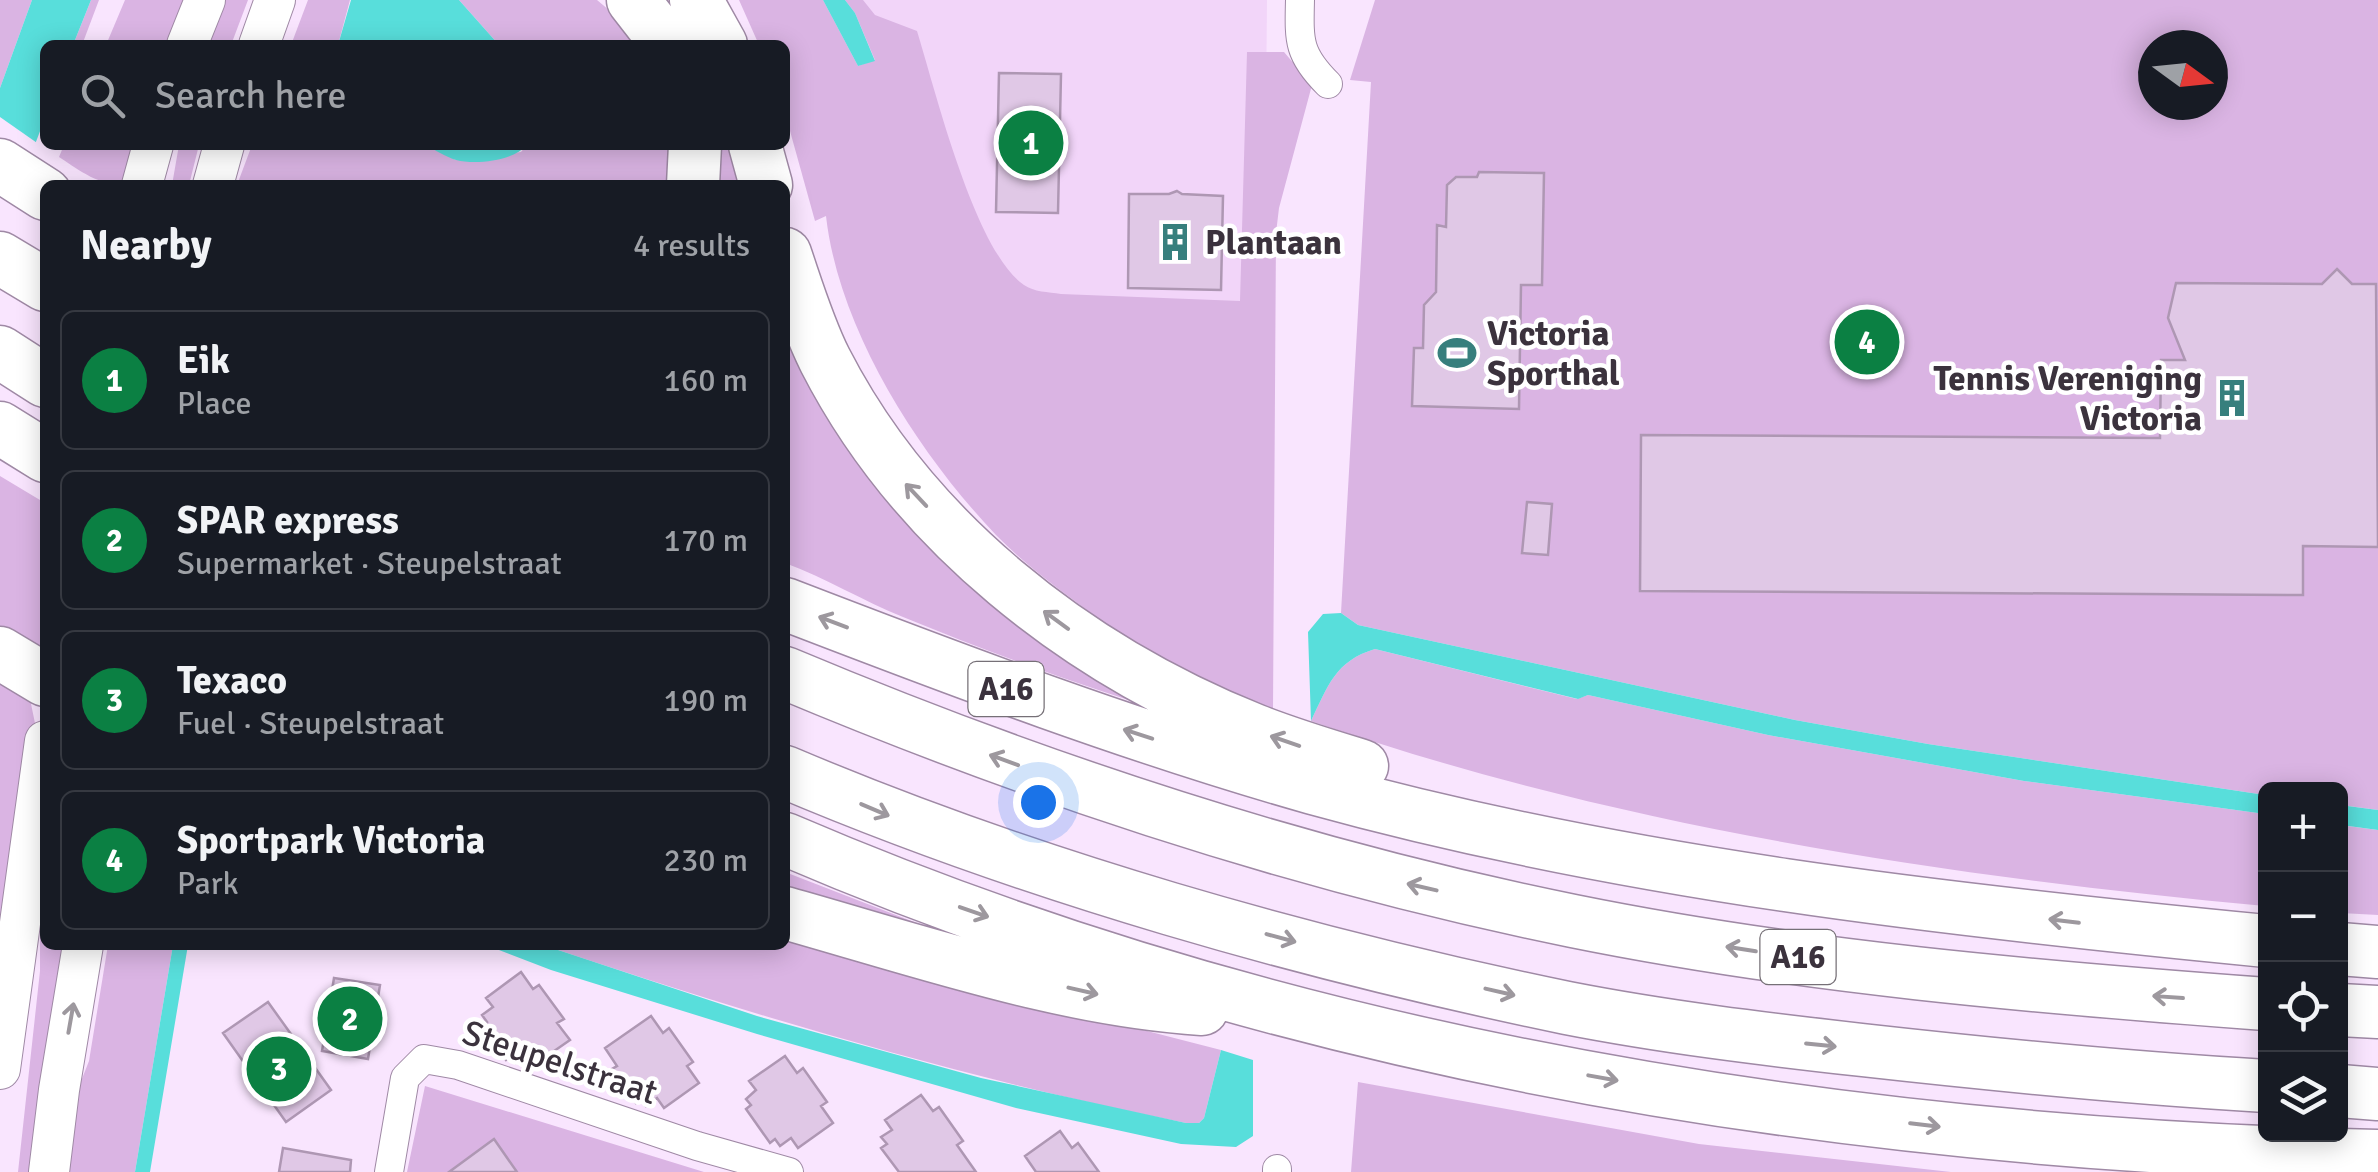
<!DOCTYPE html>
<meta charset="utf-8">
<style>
body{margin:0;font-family:Signika,sans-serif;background:#242831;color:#f1f3f6}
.controls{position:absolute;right:30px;bottom:30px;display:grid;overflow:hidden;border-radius:15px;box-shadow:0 5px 25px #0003}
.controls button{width:90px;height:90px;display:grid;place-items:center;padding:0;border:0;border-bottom:2px solid #363941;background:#171b24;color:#f1f3f6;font:50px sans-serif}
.compass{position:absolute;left:2138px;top:30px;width:90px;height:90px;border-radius:50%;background:#171b24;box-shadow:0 5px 25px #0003;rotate:105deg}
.you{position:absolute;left:1038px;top:802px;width:35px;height:35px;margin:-25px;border:8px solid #fff;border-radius:50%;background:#1a73e8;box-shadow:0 0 0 15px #1a73e833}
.badge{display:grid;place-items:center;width:65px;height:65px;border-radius:50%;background:#0b8043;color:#fff;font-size:32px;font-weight:700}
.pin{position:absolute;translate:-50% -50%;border:5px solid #fff;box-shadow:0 2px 10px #0006}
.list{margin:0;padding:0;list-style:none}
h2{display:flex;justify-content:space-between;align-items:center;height:130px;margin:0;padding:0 40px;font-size:42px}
h2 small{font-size:32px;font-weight:400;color:#9ea1a6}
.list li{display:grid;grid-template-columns:65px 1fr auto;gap:30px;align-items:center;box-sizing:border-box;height:140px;margin:0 20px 20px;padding:0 20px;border:2px solid #363941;border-radius:15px}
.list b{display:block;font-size:38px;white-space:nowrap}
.list p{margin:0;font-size:32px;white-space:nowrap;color:#9ea1a6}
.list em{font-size:32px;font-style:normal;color:#9ea1a6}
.icon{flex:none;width:55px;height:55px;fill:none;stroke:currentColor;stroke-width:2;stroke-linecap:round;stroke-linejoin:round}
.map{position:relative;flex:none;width:2378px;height:1172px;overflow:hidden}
.search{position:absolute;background:#171b24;box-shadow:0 5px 25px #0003;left:40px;top:40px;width:750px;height:110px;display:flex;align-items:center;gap:25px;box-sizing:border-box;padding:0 35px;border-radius:15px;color:#9ea1a6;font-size:38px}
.panel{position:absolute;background:#171b24;box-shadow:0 5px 25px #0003;left:40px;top:180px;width:750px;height:770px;border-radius:15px}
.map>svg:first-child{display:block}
</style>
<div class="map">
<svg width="2378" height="1172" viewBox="0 0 2378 1172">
<rect width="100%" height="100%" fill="#f9e5fe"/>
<path fill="#f2d5f9" d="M803 0H1267L1262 545 1160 498Z"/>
<path fill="#dab4e3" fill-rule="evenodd" d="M0 0H32L0 88Z
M91 0H99L82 45H73Z
M125 0H190L172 45H106Z
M224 0H248L231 45H207Z
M308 0H350L338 45H291Z
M459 0H597L622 21 640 45H499Z
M739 0H823L858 66 875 60 855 13 845 0H863L875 15 917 31C935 89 975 252 1024 285 1034 292 1048 292 1061 294L1240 301 1247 52H1284L1312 85 1279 208 1276 233 1273 709C1237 696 1201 682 1167 664 1141 650 1115 631 1091 613 1059 589 1024 564 996 535 918 453 839 330 826 216L815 221 785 113V45H759Z
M1375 0H2378V810L2341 805 2340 790H2266L2265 795 1928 744 1795 720 1358 625 1341 613 1371 82 1350 80ZM2153 45H2213V105H2153Z
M64 145H136L125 185C98 185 82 172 59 157Z
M179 145H199L189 185H172Z
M252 145H426L456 160 521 152 527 145H672V185H237Z
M714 145H739L751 185H711Z
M785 290 842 409 1192 720C1094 690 998 656 903 617 863 601 826 578 785 563Z
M0 476 45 503V644L39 649 0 627Z
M1375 649 1577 699 1588 695 1768 735 2024 781 2265 814V906C1943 876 1618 827 1311 721 1328 686 1335 661 1375 649Z
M0 670 30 699 36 728 0 963Z
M2340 825 2378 830V915L2341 913Z
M785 872 963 941 785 896Z
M45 877V945H71L39 1172H18L40 971V908Z
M785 938 1221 1050 1204 1118 1199 1123H1186C967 1079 754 1016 543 945H785Z
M108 945H173L135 1172H61L72 1104 89 1061Z
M1358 1082 1699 1144 1951 1172H1351Z
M425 1086 704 1172H407Z"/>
<path fill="#58dedb" d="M32 0H91L73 45H45V118L0 237V88Z
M351 0H459L499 45H338Z
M823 0H845L855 13 875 61 858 66Z
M426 145H527C513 161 476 165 456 160 446 157 435 150 426 145Z
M1341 613 1358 625 1795 720 1928 744 2265 795V814L2024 781 1768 735 1588 695 1578 699 1375 649C1335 661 1328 686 1311 721L1308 632 1323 614Z
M2340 805 2378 810V830L2341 825Z
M173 945H188L150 1172H135Z
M486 945H543L757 1016 981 1078 1186 1123H1199L1204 1118 1221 1050 1253 1060V1136L1236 1147 1181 1144 1016 1108 757 1034 551 970Z"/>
<path fill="#f9e5fe" d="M0 117 40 145 5 239 0 242Z"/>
<path fill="#e0c8e6" stroke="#ae97b3" stroke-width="2.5" d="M999 73 1061 74 1058 213 996 212Z
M1479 172 1544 173 1542 285H1521L1519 409 1412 406 1414 348H1423L1424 305 1436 292 1437 225 1446 227 1447 185 1456 177H1477Z
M1177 191 1182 194 1223 196 1221 290 1128 288 1129 194H1169Z
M2337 269 2352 284H2376L2378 547 2303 546V595L1640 591 1641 435 2160 438 2161 360H2185L2168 318 2176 283 2322 284Z
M1527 502 1552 504 1548 555 1522 553Z
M521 972 533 989 539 985 564 1019 557 1023 570 1040 534 1065 527 1055 516 1063 511 1056 506 1060 482 1026 487 1022 482 1015 493 1007 486 998Z
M334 978 380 985 368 1059 322 1051Z
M268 1002 331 1090 286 1122 223 1033Z
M651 1016 663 1033 669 1028 693 1062 687 1066 699 1083 664 1108 657 1098 646 1106 641 1099 636 1103 612 1069 617 1066 605 1048Z
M785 1056 797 1073 803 1068 827 1102 821 1106 833 1123 798 1148 791 1138 780 1146 775 1139 770 1143 746 1109 751 1105 746 1099 756 1090 749 1081Z
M921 1095 933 1111 939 1107 963 1141 957 1145 976 1172H899L881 1148 887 1144 881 1137 892 1130 885 1120Z
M1060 1131 1072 1148 1078 1143 1099 1172H1036L1025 1156Z
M494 1139 517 1172H449Z
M283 1148 351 1160 350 1172H279Z"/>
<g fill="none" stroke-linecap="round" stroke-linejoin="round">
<g stroke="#9f89a5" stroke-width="30">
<path id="minor" d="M1300 0C1299 41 1298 54 1328 84
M389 1172 405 1078 424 1059 458 1065 697 1146 789 1172
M1277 1172V1169"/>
</g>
<g stroke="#9f89a5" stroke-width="42">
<path id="secondary" d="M187 45 205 0
M259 45 275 0
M142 185 153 145
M213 185 224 145
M0 1069 45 741
M49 1172 59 1090 83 945"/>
</g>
<g stroke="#9f89a5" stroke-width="55">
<path id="motorway" d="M633 0 668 45
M696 0 721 45
M755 145 766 185
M0 165 45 194
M693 185 695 145
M785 254C797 289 808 326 825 360 913 532 1077 659 1254 730 1289 744 1326 755 1362 766
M0 258 45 285
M0 352 45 381
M0 428 45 456
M785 604C959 671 1133 737 1313 788 1623 874 1946 910 2266 941
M0 653 45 680
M785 673C1040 780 1302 866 1573 921 1800 967 2035 987 2266 1004
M785 772C1030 876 1306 954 1567 1008 1664 1027 1764 1039 1862 1050 1996 1065 2130 1078 2266 1086
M785 839C1285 1054 1836 1143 2378 1156
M785 913C920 951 1062 1000 1202 1009
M2340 949 2378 952
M2340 1010 2378 1012
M2340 1091 2378 1094"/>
</g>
<use href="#minor" stroke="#fff" stroke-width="28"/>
<use href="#secondary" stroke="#fff" stroke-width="40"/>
<use href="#motorway" stroke="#fff" stroke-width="52"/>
</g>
<defs><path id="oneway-shaft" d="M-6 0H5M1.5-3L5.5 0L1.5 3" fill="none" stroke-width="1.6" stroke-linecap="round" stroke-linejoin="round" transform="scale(2.5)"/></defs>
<g stroke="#9d989e">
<use href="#oneway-shaft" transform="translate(916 495) rotate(-133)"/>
<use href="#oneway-shaft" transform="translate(1056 620) rotate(-144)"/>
<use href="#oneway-shaft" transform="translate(833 622) rotate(-159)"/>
<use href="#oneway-shaft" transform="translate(1138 734) rotate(-162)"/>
<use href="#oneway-shaft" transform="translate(1285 741) rotate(-161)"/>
<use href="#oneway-shaft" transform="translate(1004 760) rotate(-160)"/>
<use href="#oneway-shaft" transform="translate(875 810) rotate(23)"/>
<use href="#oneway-shaft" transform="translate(1422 887) rotate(-167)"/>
<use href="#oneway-shaft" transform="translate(974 912) rotate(19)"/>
<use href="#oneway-shaft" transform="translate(2064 921) rotate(-173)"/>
<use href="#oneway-shaft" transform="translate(1281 938) rotate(15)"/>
<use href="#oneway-shaft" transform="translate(1741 949) rotate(-171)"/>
<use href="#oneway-shaft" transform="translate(1083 991) rotate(13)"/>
<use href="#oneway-shaft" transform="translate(1500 992) rotate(13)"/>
<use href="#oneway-shaft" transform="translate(2168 997) rotate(-176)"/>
<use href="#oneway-shaft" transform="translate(71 1018) rotate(-80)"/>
<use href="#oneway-shaft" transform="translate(1821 1045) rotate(6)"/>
<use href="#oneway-shaft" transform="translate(1603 1078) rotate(10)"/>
<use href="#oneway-shaft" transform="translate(1925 1125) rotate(7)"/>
</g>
<defs>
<g id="building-bare" transform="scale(3)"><path d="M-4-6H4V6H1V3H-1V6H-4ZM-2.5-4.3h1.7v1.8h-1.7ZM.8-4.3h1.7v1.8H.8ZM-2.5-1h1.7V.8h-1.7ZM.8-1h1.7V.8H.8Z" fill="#377f7d" stroke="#fff" stroke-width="2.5" paint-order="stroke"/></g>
<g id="stadium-bare" transform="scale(3)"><path d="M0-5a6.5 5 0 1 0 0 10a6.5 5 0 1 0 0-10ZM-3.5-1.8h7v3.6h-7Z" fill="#377f7d" stroke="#fff" stroke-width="2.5" paint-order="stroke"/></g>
</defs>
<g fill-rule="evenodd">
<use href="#building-bare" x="1175" y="242"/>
<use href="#stadium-bare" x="1457" y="353"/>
<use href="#building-bare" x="2232" y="398"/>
</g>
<g text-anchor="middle" stroke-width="9" stroke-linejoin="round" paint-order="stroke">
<g fill="#fff" stroke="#767077" stroke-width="2.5">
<rect x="968.5" y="662" width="75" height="54" rx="8"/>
<rect x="1760.5" y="930" width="75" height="54" rx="8"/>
</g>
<g font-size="32" font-weight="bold" fill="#3b323d">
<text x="1006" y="700">A16</text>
<text x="1798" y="968">A16</text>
</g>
<g font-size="35" font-weight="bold" fill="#3b323d" stroke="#fff" text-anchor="start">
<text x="1205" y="254">Plantaan</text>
<text x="1487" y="345">Victoria<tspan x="1487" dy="40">Sporthal</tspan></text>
<text x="2202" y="390" text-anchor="end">Tennis Vereniging<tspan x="2202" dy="40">Victoria</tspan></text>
</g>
<g font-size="35" fill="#3b323d" stroke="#fff">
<text transform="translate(560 1062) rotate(18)" y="12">Steupelstraat</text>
</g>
</g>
</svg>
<div class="controls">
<button>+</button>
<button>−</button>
<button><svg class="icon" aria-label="locate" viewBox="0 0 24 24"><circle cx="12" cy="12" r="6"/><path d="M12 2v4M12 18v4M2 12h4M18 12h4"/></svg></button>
<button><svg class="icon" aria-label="layers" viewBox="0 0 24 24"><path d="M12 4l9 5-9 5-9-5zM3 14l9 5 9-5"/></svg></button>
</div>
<svg class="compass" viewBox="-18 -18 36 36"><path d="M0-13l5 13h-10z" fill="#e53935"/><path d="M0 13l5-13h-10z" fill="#9ea1a6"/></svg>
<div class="you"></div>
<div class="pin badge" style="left:1031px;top:143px">1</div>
<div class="pin badge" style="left:350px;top:1019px">2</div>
<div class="pin badge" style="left:279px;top:1069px">3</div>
<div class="pin badge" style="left:1867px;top:342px">4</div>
<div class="search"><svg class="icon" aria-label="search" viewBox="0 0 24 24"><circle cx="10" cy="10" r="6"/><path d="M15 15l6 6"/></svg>Search here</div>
<section class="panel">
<h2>Nearby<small>4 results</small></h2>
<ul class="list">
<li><span class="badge">1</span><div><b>Eik</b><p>Place</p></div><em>160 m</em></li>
<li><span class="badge">2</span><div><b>SPAR express</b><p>Supermarket · Steupelstraat</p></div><em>170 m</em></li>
<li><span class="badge">3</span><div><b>Texaco</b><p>Fuel · Steupelstraat</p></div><em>190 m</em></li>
<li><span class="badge">4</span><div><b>Sportpark Victoria</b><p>Park</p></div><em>230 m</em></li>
</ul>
</section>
</div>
